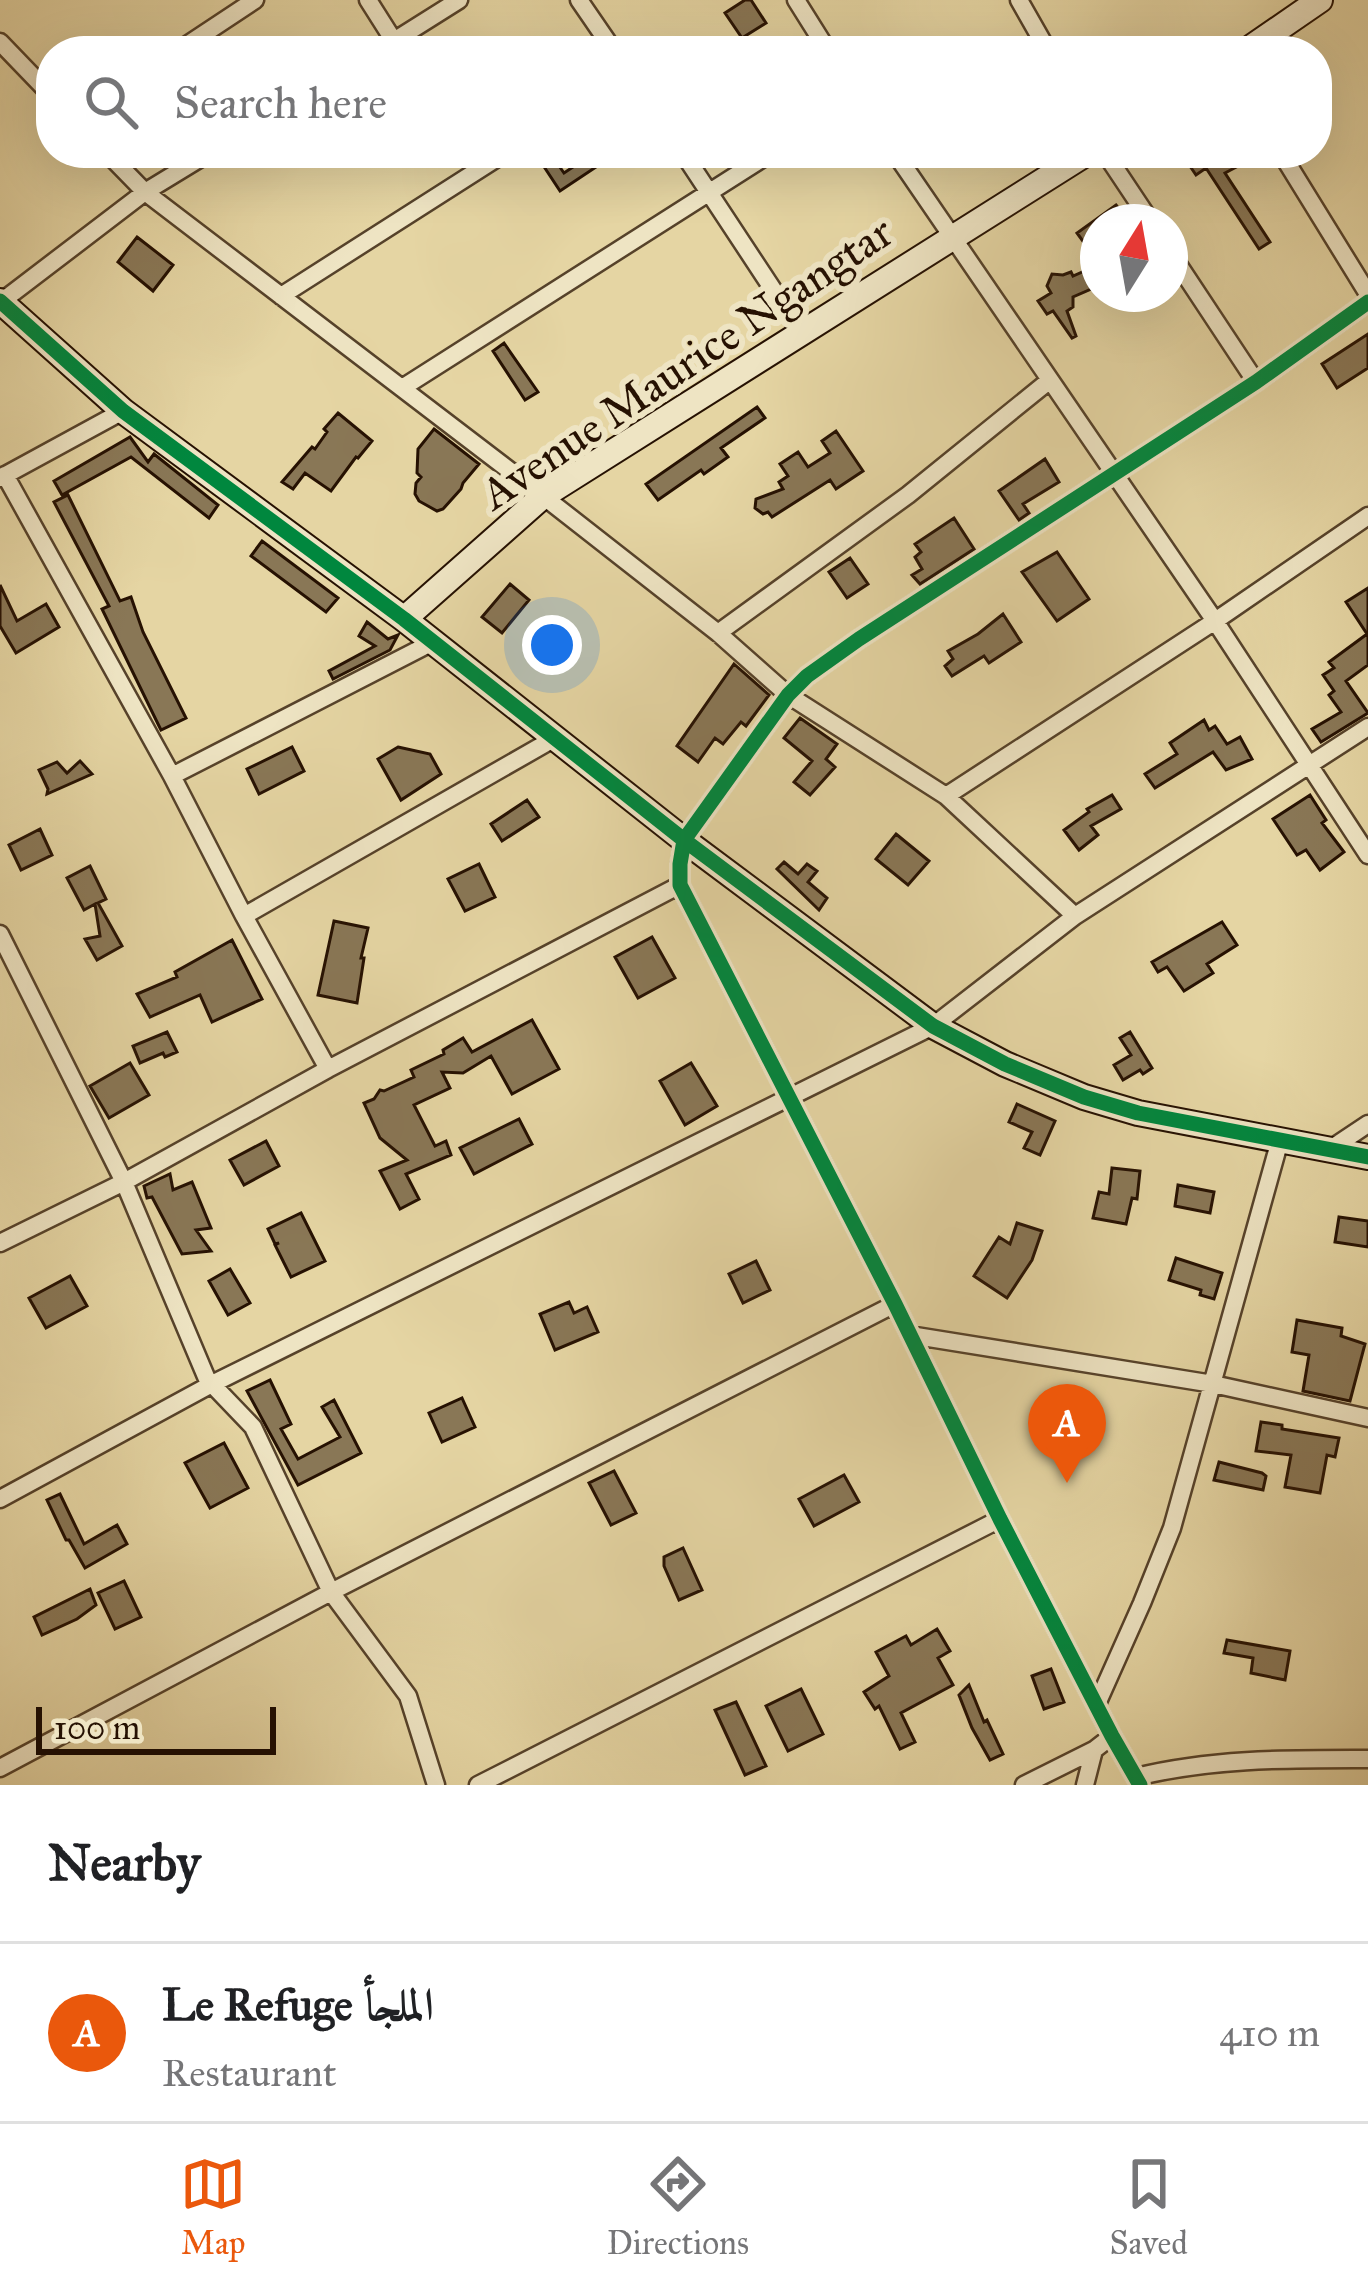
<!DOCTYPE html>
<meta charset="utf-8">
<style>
body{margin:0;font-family:"IM FELL Great Primer",Amiri,serif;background:#f6f6f6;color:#202124}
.compass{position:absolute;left:1080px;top:204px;width:108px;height:108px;border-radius:50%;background:#fff;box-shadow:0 12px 48px #0002;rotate:11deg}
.scale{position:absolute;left:36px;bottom:30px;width:240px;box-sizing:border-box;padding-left:12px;border:6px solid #261102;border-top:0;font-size:33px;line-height:42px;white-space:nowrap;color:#261102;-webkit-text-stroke:9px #eee4c3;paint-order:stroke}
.you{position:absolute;left:552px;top:645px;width:42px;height:42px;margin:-30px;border:9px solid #fff;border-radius:50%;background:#1a73e8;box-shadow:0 0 0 18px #1a73e833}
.badge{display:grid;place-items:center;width:78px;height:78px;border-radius:50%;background:#ea580c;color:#fff;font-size:39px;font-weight:700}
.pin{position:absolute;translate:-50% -99px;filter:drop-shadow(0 3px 6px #0008)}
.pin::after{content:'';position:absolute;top:63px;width:42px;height:36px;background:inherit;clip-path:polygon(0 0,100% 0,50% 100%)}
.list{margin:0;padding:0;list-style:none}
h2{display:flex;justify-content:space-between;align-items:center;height:156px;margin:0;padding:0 48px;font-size:51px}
h2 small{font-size:39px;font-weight:400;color:#757577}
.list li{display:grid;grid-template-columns:78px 1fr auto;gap:36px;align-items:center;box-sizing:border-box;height:180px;padding:0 48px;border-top:3px solid #e0e0e0}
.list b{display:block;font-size:45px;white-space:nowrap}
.list p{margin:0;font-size:39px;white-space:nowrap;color:#757577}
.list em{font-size:39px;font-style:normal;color:#757577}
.icon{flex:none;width:66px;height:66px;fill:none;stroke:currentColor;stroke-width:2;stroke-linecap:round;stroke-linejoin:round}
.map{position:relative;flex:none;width:1368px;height:1785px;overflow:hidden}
.search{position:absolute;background:#fff;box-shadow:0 12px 48px #0002;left:36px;right:36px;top:36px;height:132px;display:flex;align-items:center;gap:30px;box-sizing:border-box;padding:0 42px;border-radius:48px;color:#757577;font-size:45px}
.sheet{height:336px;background:#fff}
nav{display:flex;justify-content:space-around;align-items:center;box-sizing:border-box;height:168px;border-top:3px solid #e0e0e0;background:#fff;font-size:33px;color:#757577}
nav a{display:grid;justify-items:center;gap:6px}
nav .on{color:#ea580c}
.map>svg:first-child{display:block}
</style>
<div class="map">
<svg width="1368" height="1785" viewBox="0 0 1368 1785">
<rect width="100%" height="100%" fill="#e5d5a3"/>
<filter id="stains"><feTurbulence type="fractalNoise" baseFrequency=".00167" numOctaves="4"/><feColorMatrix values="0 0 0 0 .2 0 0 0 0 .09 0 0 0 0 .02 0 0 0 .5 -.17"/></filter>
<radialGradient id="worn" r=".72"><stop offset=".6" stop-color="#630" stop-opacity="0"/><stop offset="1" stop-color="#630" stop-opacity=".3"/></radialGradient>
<path fill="#897756" stroke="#261102" stroke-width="3" d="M745 0H751L766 23 742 38 725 13Z
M535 153H550L564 173 594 153H617L560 191Z
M1181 153H1263L1225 173 1270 242 1259 249 1206 168 1196 175Z
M1116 205 1129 222H1098V262L1077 233Z
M137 237 173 265 153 291 118 262Z
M1098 265V286L1073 297V307L1067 311 1076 336 1072 338 1053 311 1047 314 1038 301 1051 293 1047 286 1052 274 1063 275 1071 272 1073 276Z
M1368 334V368L1337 388 1322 364Z
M504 343 538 392 525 400 493 351Z
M757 407 765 418 721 448 728 457 704 474 701 470 658 500 646 484Z
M338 413 372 441 358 458 356 457 331 491 305 473 293 489 282 482 312 447 315 449 327 432 324 429Z
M434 429 479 464 463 483 461 489 443 509 437 511 419 501 415 494 416 483 421 477 417 473 418 449Z
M836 431 863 471 836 489 830 480 772 517 768 512 763 514 755 508 756 499 783 489 779 482 788 476 780 464 798 452 808 467 830 453 822 441Z
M130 437 148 462 154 454 218 505 209 518 131 457 62 495 54 481Z
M1045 459 1059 482 1023 504 1029 513 1019 520 999 491Z
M68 495 120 601 131 597 143 632 186 718 161 730 159 726 102 609 109 606 54 502Z
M954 518 974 549 920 584 912 575 922 569 915 557 921 552 915 544Z
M262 541 338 598 326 612 251 556Z
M1057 552 1089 599 1057 621 1022 572Z
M850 558 868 584 847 598 829 572Z
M510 584 529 600 502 633 482 617Z
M0 585 17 621 46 604 59 627 16 653 0 626Z
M1368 588V665L1346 681 1368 713 1321 742 1312 729 1341 712 1329 695 1334 691 1323 675 1334 668 1329 662 1367 634 1346 602Z
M1003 614 1021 642 989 663 984 656 952 676 945 666 953 659 948 651 978 634Z
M367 622 388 639 398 635 390 650 333 679 329 671 375 646 359 636Z
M734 664 769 695 746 726 741 722 723 744 715 738 698 762 677 746Z
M800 718 837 744 826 759 835 767 810 795 794 782 812 761 784 738Z
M1204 720 1209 730 1215 726 1227 744 1240 737 1252 759 1226 770 1213 752 1155 788 1145 774 1177 754 1170 743Z
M292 747 304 771 259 794 247 769Z
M398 747 430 754 441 774 401 800 378 759Z
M80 761 92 774 47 794 48 789 39 770 57 762 67 773Z
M1112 795 1121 809 1091 826 1098 835 1079 850 1064 830 1089 812 1087 809Z
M1310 795 1326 820 1322 823 1344 852 1320 870 1306 850 1297 855 1273 819Z
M527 800 539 817 502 841 491 824Z
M40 829 52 855 21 870 9 845Z
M896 834 929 861 908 885 876 859Z
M784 862 798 874 807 864 817 871 808 882 827 898 819 910 777 869Z
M479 864 495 897 465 911 448 879Z
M90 866 106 899 98 903 122 946 97 960 85 939 100 936 95 904 84 910 67 878Z
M334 921 368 928 361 958H364L357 1003 318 995Z
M1222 922 1237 945 1207 964 1213 973 1184 991 1167 967 1158 972 1152 962Z
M652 937 675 978 638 998 615 957Z
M232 940 262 999 212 1022 200 995 150 1017 137 994 177 977 175 972Z
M532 1020 559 1069 512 1094 491 1056 463 1073 442 1072 450 1088 414 1105 435 1146 446 1141 451 1155 406 1174 419 1199 400 1209 380 1171 407 1160 380 1138 364 1103 374 1099 380 1090 384 1091 414 1077 411 1070 444 1054 443 1050 463 1038 472 1052Z
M167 1032 177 1052 165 1057 163 1053 140 1063 133 1046Z
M1130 1032 1152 1068 1143 1074 1140 1070 1123 1080 1114 1065 1131 1055 1120 1038Z
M130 1063 149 1095 109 1118 90 1086Z
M691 1063 717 1106 685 1125 660 1081Z
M1017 1104 1055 1121 1040 1155 1024 1148 1032 1132 1009 1122Z
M519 1119 532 1144 474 1174 460 1148Z
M266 1141 279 1166 244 1185 230 1160Z
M1112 1168 1140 1171 1137 1199 1132 1198 1126 1224 1093 1218 1099 1192 1109 1194Z
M170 1174 173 1190 192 1182 211 1228 196 1230 211 1251 182 1254 152 1197 147 1198 144 1186Z
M1178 1185 1214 1192 1210 1213 1175 1206Z
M301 1213 325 1261 291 1277 275 1245 279 1243 275 1244 268 1229Z
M1339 1217 1368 1221V1247L1335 1242Z
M1017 1223 1042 1231 1032 1260 1007 1298 974 1276 999 1237 1010 1244Z
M1176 1258 1222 1273 1214 1299 1200 1295 1201 1290 1169 1280Z
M756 1261 770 1290 743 1303 729 1274Z
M230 1269 250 1303 228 1315 209 1281Z
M70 1276 87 1306 46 1328 29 1298Z
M569 1302 574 1313 587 1307 598 1332 555 1350 540 1314Z
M1297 1320 1342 1328 1341 1336 1365 1344 1350 1401 1303 1391 1309 1355 1292 1352Z
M270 1380 291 1424 281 1429 298 1459 340 1437 322 1407 334 1400 361 1453 298 1485 247 1391Z
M462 1398 475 1427 442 1442 429 1413Z
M1261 1422 1282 1425V1429L1339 1438 1335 1457 1327 1455 1320 1493 1285 1487 1291 1455 1256 1451Z
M224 1443 248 1488 210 1508 185 1463Z
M1219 1462 1262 1473 1266 1476 1263 1490 1214 1480Z
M614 1471 636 1513 611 1525 589 1483Z
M844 1475 859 1502 814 1526 799 1499Z
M60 1494 84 1544 117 1525 127 1544 85 1568 69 1540H66L47 1500Z
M683 1548 702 1590 679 1600 664 1566V1557Z
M124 1581 141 1617 115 1629 98 1593Z
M90 1589 96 1605 77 1619 42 1635 34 1617Z
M937 1629 950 1651 938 1658 953 1685 901 1713 915 1742 900 1749 879 1706 875 1709 864 1692 889 1676 876 1652 906 1636 911 1645Z
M1227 1640 1290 1651 1285 1680 1251 1673 1253 1658 1224 1653Z
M1051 1669 1064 1702 1044 1709 1032 1676Z
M969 1685 984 1722 987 1720 1003 1754 990 1760 972 1728 959 1695Z
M801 1689 823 1734 788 1751 766 1706Z
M736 1702 766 1766 745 1775 715 1710Z"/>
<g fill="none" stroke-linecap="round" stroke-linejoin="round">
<g stroke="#56422a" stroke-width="21">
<path id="street" d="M368 0 394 41
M579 0 614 51
M796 0 828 51
M1019 0 1048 51
M0 42 51 95
M178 51 255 0
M378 51 459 0
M107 153 145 192 543 496 718 633 788 695 946 796 1075 916
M683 153 801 332
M895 153 1215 621 1368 855
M1105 153 1151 222
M1281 153 1368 294
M1170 252 1256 382
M281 296 505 153
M1 302 145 192 209 153
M402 388 771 153
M5 475 172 776 244 916 328 1069
M0 478 123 411
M718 633 908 495 1050 380
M172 776 433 642
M946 796 1215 621 1368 516
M244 916 555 738
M0 934 124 1182 207 1379 253 1427 331 1592 408 1696 436 1785
M1329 1150 1368 1124
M0 1243 124 1182 328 1069 680 885
M910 1335 1213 1384 1368 1418
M0 1499 210 1385 933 1026 1075 916 1368 727
M1097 1704 1142 1603 1172 1528 1280 1140
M0 1768 331 1592 895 1304
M1136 1777C1213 1758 1290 1759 1368 1759
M478 1785 1000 1519
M1024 1785 1094 1750 1112 1736
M1085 1785 1094 1750
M1140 1785 1112 1736 1000 1519 895 1304 680 885V864L684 840 788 695 807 676 859 639 1256 382 1368 302"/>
</g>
<g stroke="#261102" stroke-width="28">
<path id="secondary" d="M1246 51 1320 0
M0 301 123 411 404 619 684 840 933 1026 1005 1064 1084 1097 1138 1113 1368 1157
M404 619 543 496 1087 153"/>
</g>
<use href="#street" stroke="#eee4c3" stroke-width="16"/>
<use href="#secondary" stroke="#eee4c3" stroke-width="24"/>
<g stroke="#eee4c3" stroke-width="22">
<path id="cycleway" d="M0 301 123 411 404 619 684 840 933 1026 1005 1064 1084 1097 1138 1113 1368 1157
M1140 1785 1112 1736 1000 1519 895 1304 680 885V864L684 840 788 695 807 676 859 639 1256 382 1368 302"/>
</g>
<use href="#cycleway" stroke="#00873e" stroke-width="15"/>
</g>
<g text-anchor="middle" stroke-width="12" stroke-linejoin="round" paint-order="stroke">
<g font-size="45" fill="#261102" stroke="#eee4c3">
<text transform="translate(686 362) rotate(-34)" y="16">Avenue Maurice Ngangtar</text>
</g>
</g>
<rect width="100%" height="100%" filter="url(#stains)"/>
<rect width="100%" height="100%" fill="url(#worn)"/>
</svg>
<svg class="compass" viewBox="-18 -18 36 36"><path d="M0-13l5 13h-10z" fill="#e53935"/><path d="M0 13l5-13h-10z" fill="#757577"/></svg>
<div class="scale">100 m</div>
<div class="you"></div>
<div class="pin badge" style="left:1067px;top:1483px">A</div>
<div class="search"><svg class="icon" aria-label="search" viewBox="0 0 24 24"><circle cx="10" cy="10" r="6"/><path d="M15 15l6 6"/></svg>Search here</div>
</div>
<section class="sheet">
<h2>Nearby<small></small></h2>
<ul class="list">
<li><span class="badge">A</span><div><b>Le Refuge الملجأ</b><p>Restaurant</p></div><em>410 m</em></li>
</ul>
</section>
<nav>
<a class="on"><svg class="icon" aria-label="map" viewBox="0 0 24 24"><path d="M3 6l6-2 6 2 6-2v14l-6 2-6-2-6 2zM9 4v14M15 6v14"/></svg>Map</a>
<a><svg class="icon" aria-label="directions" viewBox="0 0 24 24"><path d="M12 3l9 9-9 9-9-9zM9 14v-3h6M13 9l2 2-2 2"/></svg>Directions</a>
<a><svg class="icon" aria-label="saved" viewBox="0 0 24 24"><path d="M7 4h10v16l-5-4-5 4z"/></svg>Saved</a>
</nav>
